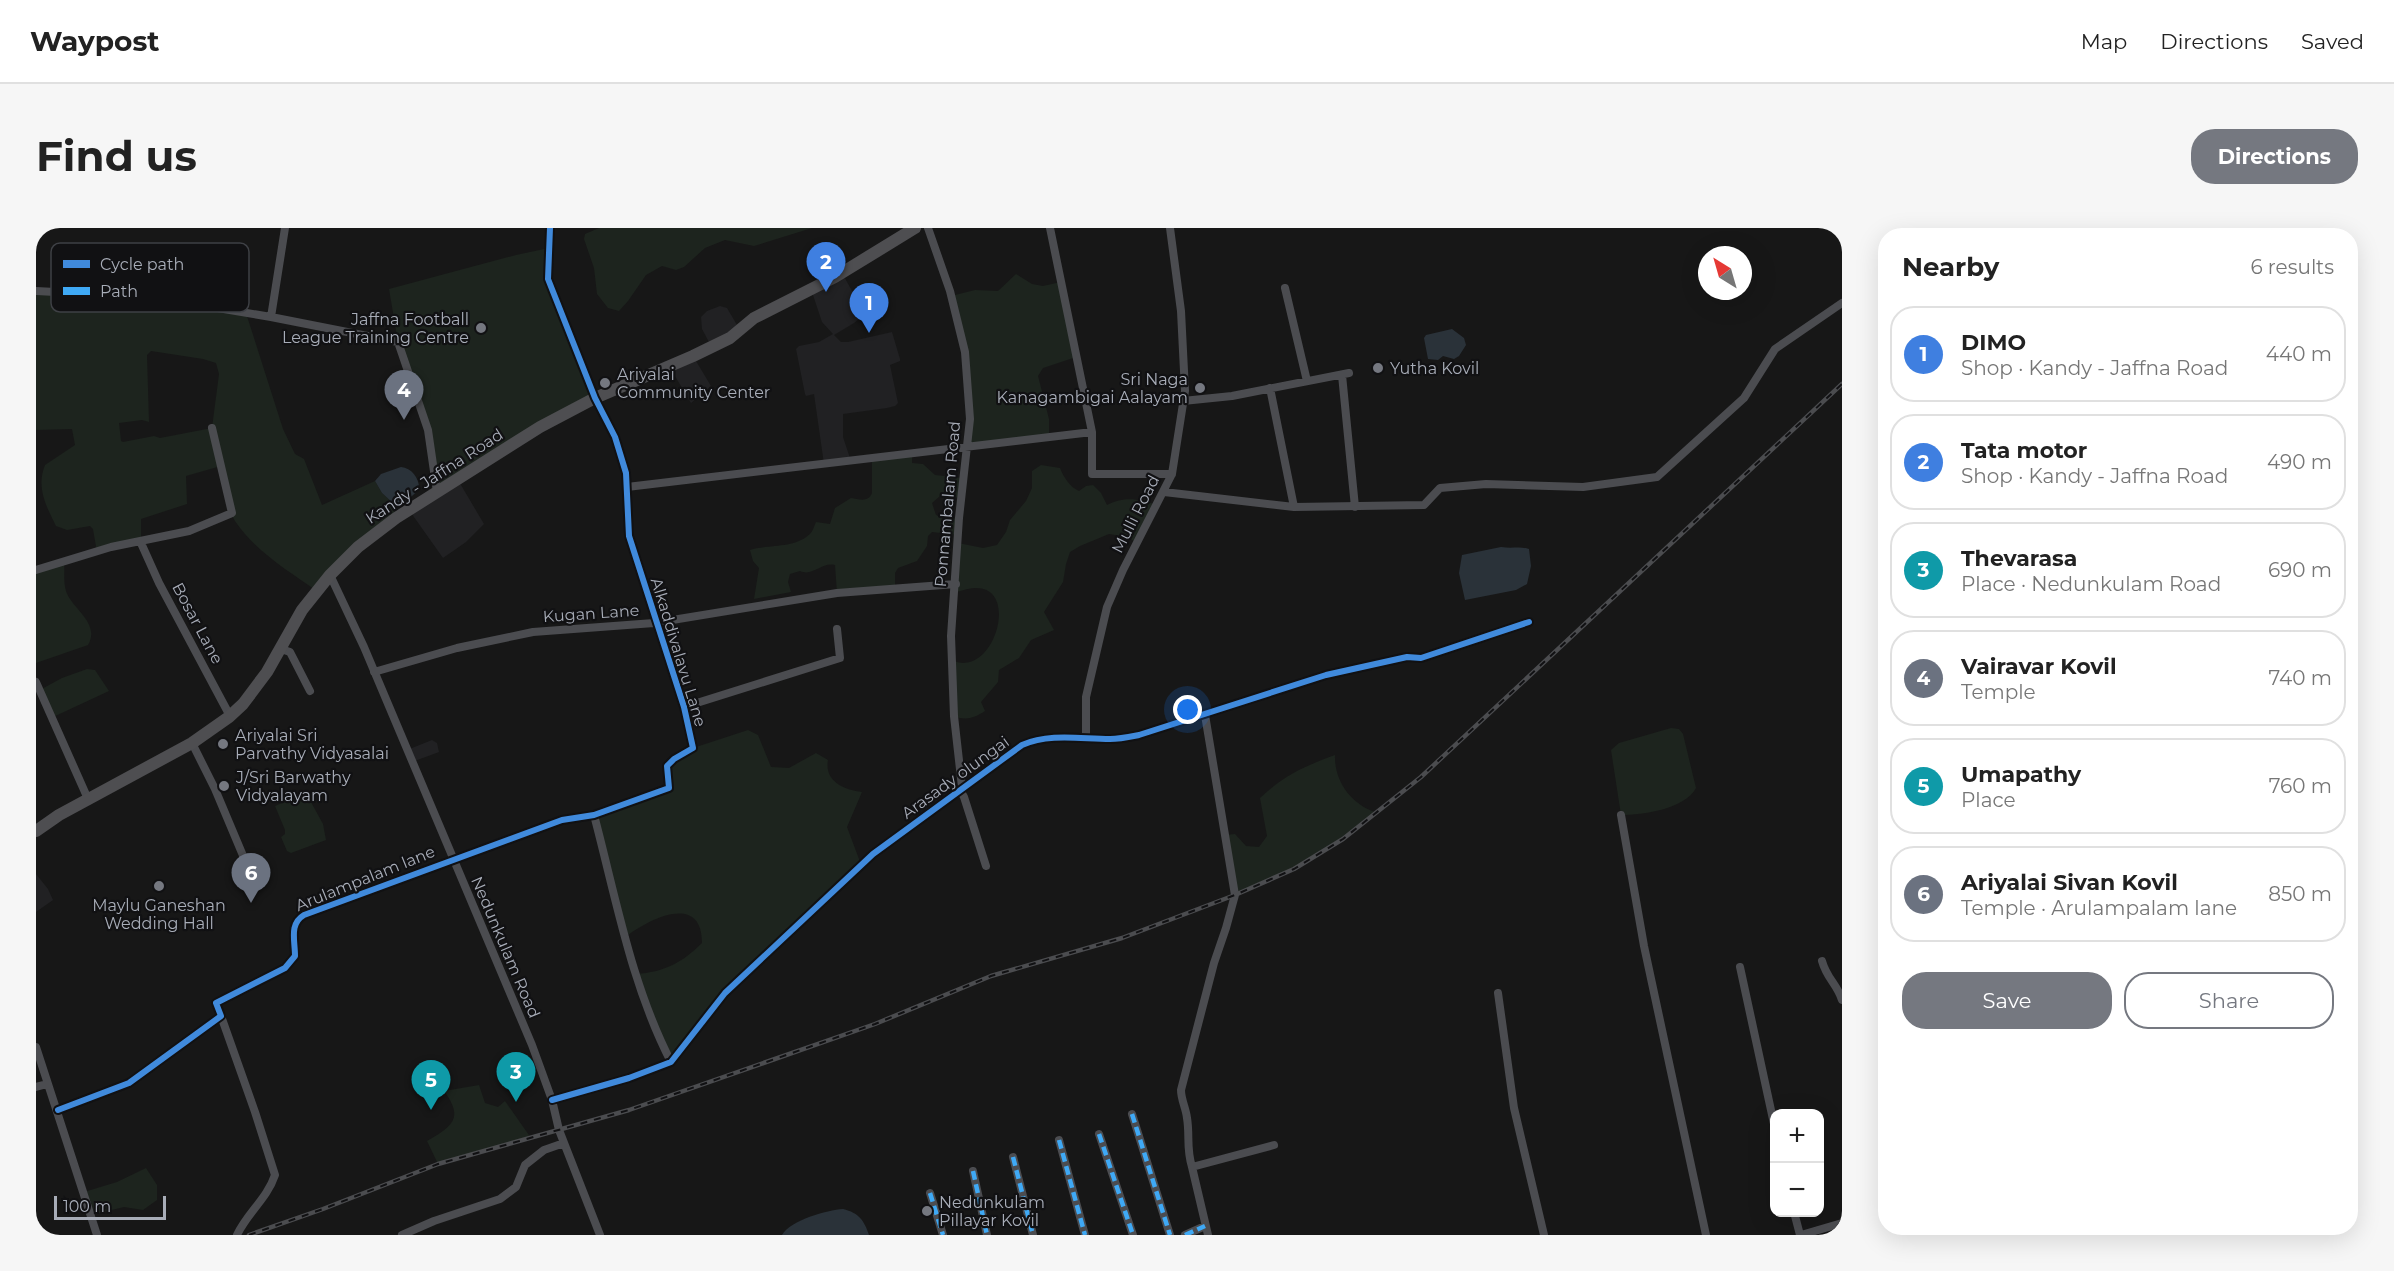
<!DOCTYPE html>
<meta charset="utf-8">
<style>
body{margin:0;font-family:Montserrat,sans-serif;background:#f6f6f6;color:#222}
.controls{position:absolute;right:18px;bottom:18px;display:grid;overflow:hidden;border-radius:12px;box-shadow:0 6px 24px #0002}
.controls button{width:54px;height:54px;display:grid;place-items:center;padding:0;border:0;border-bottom:2px solid #e0e0e0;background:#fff;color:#222;font:30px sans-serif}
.compass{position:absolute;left:1662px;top:18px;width:54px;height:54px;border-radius:50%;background:#fff;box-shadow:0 6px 24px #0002;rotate:323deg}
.scale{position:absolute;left:18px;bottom:15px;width:112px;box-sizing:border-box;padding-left:6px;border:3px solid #a8adb8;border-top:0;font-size:16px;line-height:21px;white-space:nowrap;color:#a8adb8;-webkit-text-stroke:4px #111113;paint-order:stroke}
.you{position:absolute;left:1152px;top:482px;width:21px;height:21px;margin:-15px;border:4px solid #fff;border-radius:50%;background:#1a73e8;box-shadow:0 0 0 9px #1a73e833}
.badge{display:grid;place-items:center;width:39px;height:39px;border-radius:50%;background:#757880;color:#fff;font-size:20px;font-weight:700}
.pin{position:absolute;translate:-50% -50px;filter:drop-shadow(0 2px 3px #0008)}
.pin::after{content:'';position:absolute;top:32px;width:21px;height:18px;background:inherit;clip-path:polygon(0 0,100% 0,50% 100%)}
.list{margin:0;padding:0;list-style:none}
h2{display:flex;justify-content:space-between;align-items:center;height:78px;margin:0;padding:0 24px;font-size:26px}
h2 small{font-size:20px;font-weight:400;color:#767676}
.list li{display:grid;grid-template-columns:39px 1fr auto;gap:18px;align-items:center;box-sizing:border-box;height:96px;margin:0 12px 12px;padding:0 12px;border:2px solid #e0e0e0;border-radius:24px}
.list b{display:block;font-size:22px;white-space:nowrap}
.list p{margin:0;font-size:20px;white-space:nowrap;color:#767676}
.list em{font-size:20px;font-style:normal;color:#767676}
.actions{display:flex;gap:12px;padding:18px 24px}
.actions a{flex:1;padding:14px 0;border:2px solid #757880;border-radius:24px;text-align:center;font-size:21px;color:#757880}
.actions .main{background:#757880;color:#fff}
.map{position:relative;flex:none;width:1806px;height:1007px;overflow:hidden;border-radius:24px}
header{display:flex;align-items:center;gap:36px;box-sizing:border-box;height:84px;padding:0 30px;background:#fff;border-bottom:2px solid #e0e0e0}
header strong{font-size:28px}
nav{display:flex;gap:33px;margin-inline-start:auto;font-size:21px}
.intro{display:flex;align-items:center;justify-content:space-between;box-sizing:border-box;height:144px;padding:0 36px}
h1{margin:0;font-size:42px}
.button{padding:15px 27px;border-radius:24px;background:#757880;color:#fff;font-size:21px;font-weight:700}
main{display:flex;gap:36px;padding:0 36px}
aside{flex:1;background:#fff;border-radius:24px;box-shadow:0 6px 24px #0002}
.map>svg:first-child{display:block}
</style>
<header>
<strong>Waypost</strong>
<nav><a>Map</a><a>Directions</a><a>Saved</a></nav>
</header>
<div class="intro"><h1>Find us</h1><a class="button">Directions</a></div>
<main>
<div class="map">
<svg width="1806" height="1007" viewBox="0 0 1806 1007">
<rect width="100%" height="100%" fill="#171717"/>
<path fill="#212123" d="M806 45 829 86 818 95 798 107 805 114H812L856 104 864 131V133L854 137 862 175 859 178 851 180 807 186V209L815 233 788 236 778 166 770 168 769 166 760 121 763 118 783 114 797 106 786 94 775 61Z
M684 78 691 80 704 102 674 116 666 101 665 89 671 83Z
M657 128 675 158 655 175 633 138Z
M422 252 448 296 430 314 407 330 373 282Z
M396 512 401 515 403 524 376 534 371 522Z
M0 646 12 661 17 672 0 684Z"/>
<path fill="#1d241e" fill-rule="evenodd" d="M563 0H776L718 18 689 12 669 20 648 39 640 42 626 38 610 47 592 73 583 83 572 80 561 66 558 40 548 11 549 6Z
M513 20 512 51 559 170 401 264 392 202 362 114 353 61 480 27Z
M980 46 996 56 1007 58 1025 54 1040 129 1007 140 1002 148 1013 191V209L931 218 929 124 915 68 939 62 962 63Z
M0 63 116 69 210 85 247 201 259 226 268 231 286 277 339 253 346 265 359 277 360 290 281 363C252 343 219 323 199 293 190 278 189 255 185 238L150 248 151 276 105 291V315L61 324 57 301 54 298 31 302 20 298C10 278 0 259 9 237L39 217 36 201 0 202ZM115 123 167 131 180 135 183 146 176 200 124 210 118 208 87 214 85 213 83 195 106 192 113 194 111 127Z
M876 225V235L887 236 899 247 926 250 925 270 904 268 896 275 900 287 909 291 923 290 922 307 896 304 892 308 891 318 881 333 862 340 859 345V360L801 365 799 337C785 334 777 349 764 343L754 346 752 354 755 364 718 371 723 340 717 333 714 322C733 316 758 321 774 306 777 303 778 298 780 294L794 296 799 280 815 270C823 271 832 275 836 265V230Z
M1005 237 1024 240C1028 250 1034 259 1043 263L1050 258 1057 257 1065 265 1071 277C1090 268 1101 271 1121 277L1102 316 1092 309 1073 306 1044 318 1034 324 1030 336 1027 354 1008 384 1018 402 995 412 983 430 963 442 962 454 945 474 949 483C938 490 930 493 918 488L916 432C962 455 992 334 919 365L922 315 947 320 961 317 970 304 974 292 990 273 996 260V243Z
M28 334C29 344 27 353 30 363 35 380 65 395 52 417L0 435V342Z
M51 441 59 442 73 463 15 490 2 463 26 450Z
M1635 500 1643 501 1647 506 1660 560C1649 581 1607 587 1585 587L1575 522 1583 515Z
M712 502 722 507 735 539 753 540 780 525 792 532C788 553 808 562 826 564L811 599 826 639 689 765 635 834 600 746C628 744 646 735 666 715 666 663 611 692 588 710L558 587 633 560 631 538 657 520Z
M1299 527C1298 553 1315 576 1339 584L1307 611 1258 641 1199 667 1189 607 1199 606 1210 618 1223 619 1231 608 1224 570C1250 546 1267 539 1299 527Z
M270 565 287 596 290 612 255 625 251 623 245 609 249 606V602L239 578Z
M443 857 449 875 462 879 469 873 495 910 402 936 391 913C417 898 428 890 408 863Z
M110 940 121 957V972L107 982 88 979 55 987 48 964 81 954Z"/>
<path fill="#2a3239" d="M1416 101 1428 110 1430 117 1423 128 1418 131 1407 128 1402 132 1392 131 1388 110 1390 107Z
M365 239C376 240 384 251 383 262L370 273 359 277 346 265 339 253 345 246Z
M1465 319C1476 321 1484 318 1493 321L1495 338 1491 356 1480 362 1429 372 1423 345 1426 327Z
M807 981C823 985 828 992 833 1007H746C755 992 791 982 807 981Z"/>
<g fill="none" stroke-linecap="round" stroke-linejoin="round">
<path stroke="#4b4c50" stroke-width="8" d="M892 0 914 63 929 124 934 191 923 290 915 408 918 488 926 559
M1014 0 1056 204
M1249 60 1271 153
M0 63 116 69 235 89 362 114 392 202 401 264
M235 89 249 0
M1306 147 1319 279
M1234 160 1258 279
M1147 173 1196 168 1313 145
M591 259 1056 204V246H1136
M1128 264 1258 279 1388 277 1404 260 1450 256 1547 259 1621 249 1708 170 1739 121 1806 75
M105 315 123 355 194 488
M0 342 75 319 153 303 196 285 176 200
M294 347 328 419 496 817 516 872 523 902 564 1007
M245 421 254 424 274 463
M338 444 421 420 497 404 618 395 801 365 920 356
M0 454 52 571
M648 479 804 430 801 401
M1169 487 1199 667 1190 700 1178 735 1145 862C1145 872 1150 880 1151 890 1154 908 1150 920 1156 939L1238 917
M1050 509V469L1071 379 1087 342 1136 246 1149 163 1145 83 1134 0
M156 515 179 561 216 649
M924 562 928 569 950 638
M558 587C580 670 595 756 635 834
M1585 587 1608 718 1670 1007
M1786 733C1791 751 1801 756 1806 772
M1704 739 1738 896
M1462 765 1478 880 1508 1007
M185 788 219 884 239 947C231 971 211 985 201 1007
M0 819 61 1007
M0 859 11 856
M516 872 593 850 635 834 689 765 837 626 986 517C1014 505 1044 511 1074 511 1084 511 1093 509 1103 507L1290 447 1371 429 1385 430 1493 394
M22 882 93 855 185 788 180 775 249 740 259 728C259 712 253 696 268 687L526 592 558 587 633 560 631 538 638 531 657 520 648 479 593 308 590 245 579 209 559 170 512 51 514 0
M1096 886 1134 1007
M1063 906 1097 1007
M1023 912 1049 1007
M977 929 997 1007
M1156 939 1172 1007
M937 943 951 1007
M894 965 907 1007
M1758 984 1764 1007
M366 1007 398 993 464 971 480 959 489 937 508 922 528 915
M1149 1007 1169 998
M1765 1007 1806 995"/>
<path stroke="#4e4e51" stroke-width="12" d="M0 603 23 587 156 515 193 489 207 476 231 444 266 382 294 347 322 319 360 290 504 199 559 170 657 128 694 110 718 90 799 49 879 0"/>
<g stroke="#4b4c4f" stroke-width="4.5">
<path id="rail" d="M213 1007 287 981 402 936 593 882 839 796 955 748 1086 710 1199 667 1258 641 1307 611 1385 549 1806 156"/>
</g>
<use href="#rail" stroke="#111113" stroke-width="2" stroke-dasharray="7" stroke-linecap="butt"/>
<path stroke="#3fa9f5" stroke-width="4.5" stroke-dasharray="9 4.5" stroke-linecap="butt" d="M1096 886 1134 1007
M1063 906 1097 1007
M1023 912 1049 1007
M977 929 997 1007
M937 943 951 1007
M894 965 907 1007
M1149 1007 1169 998"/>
<g stroke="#111113" stroke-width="10">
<path id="cycleway" d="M516 872 593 850 635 834 689 765 837 626 986 517C1014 505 1044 511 1074 511 1084 511 1093 509 1103 507L1290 447 1371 429 1385 430 1493 394
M22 882 93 855 185 788 180 775 249 740 259 728C259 712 253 696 268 687L526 592 558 587 633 560 631 538 638 531 657 520 648 479 593 308 590 245 579 209 559 170 512 51 514 0"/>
</g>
<use href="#cycleway" stroke="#408adc" stroke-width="6"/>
</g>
<g fill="#757880" stroke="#111113" stroke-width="2">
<circle cx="445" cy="100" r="6"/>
<circle cx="1342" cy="140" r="6"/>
<circle cx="569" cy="155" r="6"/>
<circle cx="1164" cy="160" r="6"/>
<circle cx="187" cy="516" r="6"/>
<circle cx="188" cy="558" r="6"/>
<circle cx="123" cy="658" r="6"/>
<circle cx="891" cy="983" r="6"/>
</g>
<g text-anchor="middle" stroke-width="4.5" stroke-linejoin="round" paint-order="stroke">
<g font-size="16" fill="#a8adb8" stroke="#111113" text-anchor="start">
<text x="433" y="97" text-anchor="end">Jaffna Football<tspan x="433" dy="18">League Training Centre</tspan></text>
<text x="1354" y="146">Yutha Kovil</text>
<text x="581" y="152">Ariyalai<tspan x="581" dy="18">Community Center</tspan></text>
<text x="1152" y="157" text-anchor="end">Sri Naga<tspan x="1152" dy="18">Kanagambigai Aalayam</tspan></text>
<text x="199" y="513">Ariyalai Sri<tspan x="199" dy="18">Parvathy Vidyasalai</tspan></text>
<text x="200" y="555">J/Sri Barwathy<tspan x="200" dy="18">Vidyalayam</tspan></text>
<text x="123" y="683" text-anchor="middle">Maylu Ganeshan<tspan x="123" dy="18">Wedding Hall</tspan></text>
<text x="903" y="980">Nedunkulam<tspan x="903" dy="18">Pillayar Kovil</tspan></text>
</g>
<g font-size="16" fill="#a8adb8" stroke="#111113">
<text transform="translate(398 248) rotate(-33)" y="6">Kandy - Jaffna Road</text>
<text transform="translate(911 276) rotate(-85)" y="6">Ponnambalam Road</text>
<text transform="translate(1099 286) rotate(-63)" y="6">Mulli Road</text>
<text transform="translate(555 385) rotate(-4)" y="6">Kugan Lane</text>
<text transform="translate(162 395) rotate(62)" y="6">Bosar Lane</text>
<text transform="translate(643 424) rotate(73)" y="6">Alkaddivalavu Lane</text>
<text transform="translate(919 549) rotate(-36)" y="6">Arasady olungai</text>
<text transform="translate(329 650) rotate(-22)" y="6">Arulampalam lane</text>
<text transform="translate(470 719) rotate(67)" y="6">Nedunkulam Road</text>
</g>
</g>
<rect x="15" y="15" width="198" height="69" rx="9" fill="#111113" stroke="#3e4045" stroke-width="1.5"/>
<rect x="27" y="32" width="27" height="8" fill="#408adc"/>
<rect x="27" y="59" width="27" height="8" fill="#3fa9f5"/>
<g font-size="16" fill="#a8adb8">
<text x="64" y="42">Cycle path</text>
<text x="64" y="69">Path</text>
</g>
</svg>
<div class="controls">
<button>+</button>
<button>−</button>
</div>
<svg class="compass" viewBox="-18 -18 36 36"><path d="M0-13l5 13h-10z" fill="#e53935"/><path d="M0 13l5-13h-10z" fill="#767676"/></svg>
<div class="scale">100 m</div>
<div class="you"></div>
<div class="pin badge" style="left:833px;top:105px;background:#3f7fe0">1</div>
<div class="pin badge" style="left:790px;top:64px;background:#3f7fe0">2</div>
<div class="pin badge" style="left:480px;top:874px;background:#0f9aa8">3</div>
<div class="pin badge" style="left:368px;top:192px;background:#6b7280">4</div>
<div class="pin badge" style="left:395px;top:882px;background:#0f9aa8">5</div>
<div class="pin badge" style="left:215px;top:675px;background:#6b7280">6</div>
</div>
<aside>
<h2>Nearby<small>6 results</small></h2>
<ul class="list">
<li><span class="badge" style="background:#3f7fe0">1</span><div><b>DIMO</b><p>Shop · Kandy - Jaffna Road</p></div><em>440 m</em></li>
<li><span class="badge" style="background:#3f7fe0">2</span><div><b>Tata motor</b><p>Shop · Kandy - Jaffna Road</p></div><em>490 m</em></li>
<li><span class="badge" style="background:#0f9aa8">3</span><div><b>Thevarasa</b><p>Place · Nedunkulam Road</p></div><em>690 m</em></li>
<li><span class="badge" style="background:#6b7280">4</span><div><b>Vairavar Kovil</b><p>Temple</p></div><em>740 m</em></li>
<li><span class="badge" style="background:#0f9aa8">5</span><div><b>Umapathy</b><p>Place</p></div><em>760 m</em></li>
<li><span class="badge" style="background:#6b7280">6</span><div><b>Ariyalai Sivan Kovil</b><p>Temple · Arulampalam lane</p></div><em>850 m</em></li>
</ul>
<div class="actions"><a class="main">Save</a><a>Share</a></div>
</aside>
</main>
